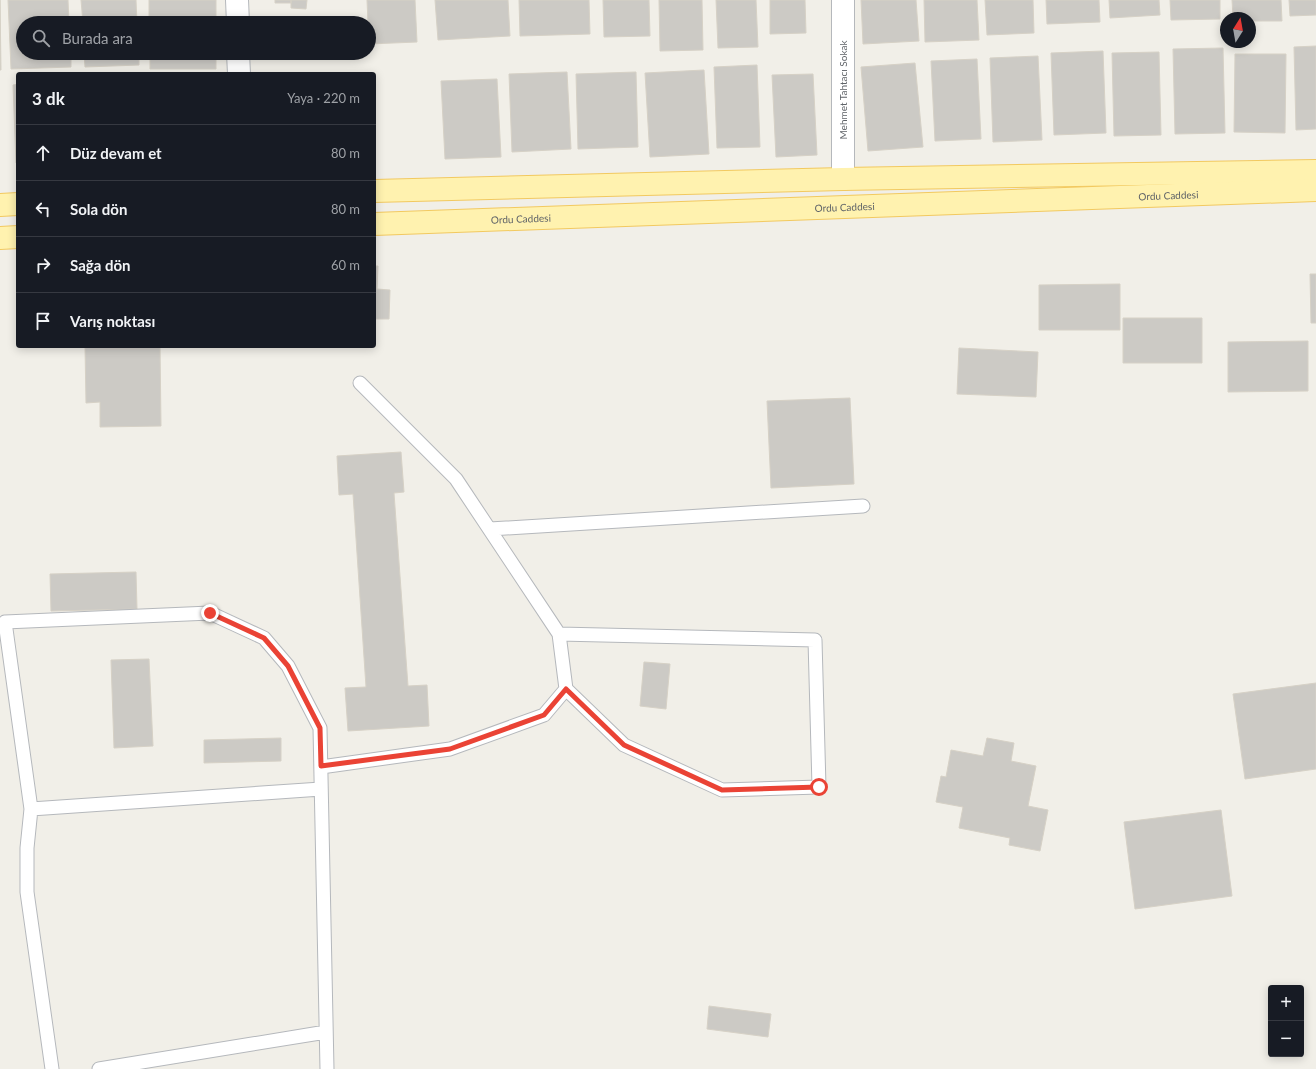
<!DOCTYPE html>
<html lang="tr">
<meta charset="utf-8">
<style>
body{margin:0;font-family:Lato,sans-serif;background:#20242c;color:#f1f3f6}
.controls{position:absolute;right:12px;bottom:12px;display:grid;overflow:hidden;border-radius:4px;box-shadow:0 2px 10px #0003}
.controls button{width:36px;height:36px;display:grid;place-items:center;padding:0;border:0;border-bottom:1px solid #363941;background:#171b24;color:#f1f3f6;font:20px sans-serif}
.compass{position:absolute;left:1220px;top:12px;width:36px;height:36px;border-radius:50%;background:#171b24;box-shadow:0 2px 10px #0003;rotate:11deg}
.stop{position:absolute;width:12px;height:12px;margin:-9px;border:3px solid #ea4335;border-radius:50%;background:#fff}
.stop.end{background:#ea4335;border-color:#fff;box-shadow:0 1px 4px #0008}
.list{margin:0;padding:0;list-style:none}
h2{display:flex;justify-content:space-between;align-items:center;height:52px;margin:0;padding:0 16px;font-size:17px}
h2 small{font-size:13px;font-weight:400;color:#9ea1a6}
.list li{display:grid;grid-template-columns:26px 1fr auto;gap:12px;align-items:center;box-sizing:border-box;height:56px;padding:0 16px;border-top:1px solid #363941}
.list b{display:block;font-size:15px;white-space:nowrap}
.list em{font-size:13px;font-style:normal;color:#9ea1a6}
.icon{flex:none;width:22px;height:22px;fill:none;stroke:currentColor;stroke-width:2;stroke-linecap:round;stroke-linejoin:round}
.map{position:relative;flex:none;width:1316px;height:1069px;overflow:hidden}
.search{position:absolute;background:#171b24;box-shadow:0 2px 10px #0003;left:16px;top:16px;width:360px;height:44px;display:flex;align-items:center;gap:10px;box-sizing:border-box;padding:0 14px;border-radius:22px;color:#9ea1a6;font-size:15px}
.panel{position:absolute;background:#171b24;box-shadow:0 2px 10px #0003;left:16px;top:72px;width:360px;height:276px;border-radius:4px}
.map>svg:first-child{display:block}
</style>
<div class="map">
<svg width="1316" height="1069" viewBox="0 0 1316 1069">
<rect width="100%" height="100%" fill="#f1efe8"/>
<path fill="#cccac5" stroke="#d6d1c6" d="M0 0 1 70H0Z
M8 0H68L69 23H23V53H71V67L11 69Z
M81 0H136L137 23H83Z
M149 0H216V23H149Z
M275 0H291V3H275Z
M291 0H307L306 9 291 8Z
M367 0H415L417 42 369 44V23H368Z
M435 0H508L510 36 438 40Z
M519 0H589L590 34 520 36Z
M603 0H649L650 36 604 37Z
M659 0H702L703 50 660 51Z
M716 0H756L758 47 718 48Z
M770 0H805L806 33 770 34Z
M861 0H916L919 41 863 44Z
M924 0H977L979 40 925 42Z
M985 0H1033L1034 33 987 35Z
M1046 0H1099L1100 22 1047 24Z
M1109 0H1159L1160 15 1110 18Z
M1170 0H1220V19L1171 20Z
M1232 0H1281L1282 21H1250V18H1233Z
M1289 0H1316V15L1290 16Z
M1316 46V129L1296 130 1294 47Z
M1223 48 1225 133 1175 134 1173 49Z
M1103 51 1106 133 1054 135 1051 53Z
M1159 52 1161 135 1114 136 1112 53Z
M84 53H139V65L85 67Z
M150 53H216V69H150Z
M1235 54H1286L1285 133 1234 132Z
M1038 56 1042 140 993 142 990 58Z
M977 59 981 139 935 141 931 61Z
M915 63 923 147 868 151 861 67Z
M757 65 760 147 717 148 714 67Z
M704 70 709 154 650 157 645 73Z
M567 72 571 149 512 152 509 74Z
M636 72 638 147 578 149 576 74Z
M813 74 817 155 776 157 772 75Z
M497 79 501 157 445 159 441 81Z
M18 84V163H16L13 85Z
M374 266H378L377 289 390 290 389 319H374Z
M1310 274H1316V323H1311Z
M1120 284V330H1039V285Z
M1123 318H1202V363H1123Z
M1308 341V391L1228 392V342Z
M85 346H160L161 426 100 427V402L86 403Z
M959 348 1038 352 1036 397 957 394Z
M850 398 854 484 771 488 767 401Z
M401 452 404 492 394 493 408 686 427 685 429 726 348 731 345 688 366 687 353 494 339 495 337 456Z
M136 572 137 609 51 611 50 574Z
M149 659 153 746 114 748 111 660Z
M644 662 670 664 666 709 640 706Z
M1316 683V769L1245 779 1233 694Z
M281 738V761L204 763V740Z
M987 738 1014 743 1011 761 1036 766 1028 806 1048 810 1040 851 1009 845 1010 838 959 828 963 807 936 802 941 776 946 777 951 750 983 756Z
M1221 810 1232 896 1135 909 1124 822Z
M709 1006 771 1014 768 1037 707 1029Z"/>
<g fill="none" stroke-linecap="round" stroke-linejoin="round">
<g stroke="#b5b8bc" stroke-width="15">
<path id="service" d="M490 529 863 506
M559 634 815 640 819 787 722 790 624 745 566 689
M321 767 450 749 544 715 566 689 559 634 456 479 360 383
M31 809 321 789
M52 1069 27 892V848L31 809 5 622 210 613 264 638 288 666 320 728 327 1069
M99 1069 326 1032"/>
</g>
<g stroke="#b5b8bc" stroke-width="24">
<path id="minor" d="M237 0 238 23
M238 53 239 74
M843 179V0"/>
</g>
<g stroke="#f2c960" stroke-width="24">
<g id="primary">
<path d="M374 191 843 179 1316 171"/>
<path d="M0 205 18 204"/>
<path id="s1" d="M374 224 1316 190"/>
<path d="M0 238 18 237"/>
</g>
</g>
<use href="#service" stroke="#fff" stroke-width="13"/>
<use href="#minor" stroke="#fff" stroke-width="22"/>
<use href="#primary" stroke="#fff2af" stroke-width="22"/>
</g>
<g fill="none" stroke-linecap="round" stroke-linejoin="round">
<path stroke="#ea4335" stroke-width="5" d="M210 613 264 638 288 666 320 728 321 766 450 749 544 715 566 689 624 745 722 790 819 787"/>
</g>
<g text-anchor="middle" stroke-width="4" stroke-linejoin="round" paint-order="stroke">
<g font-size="10" fill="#5f6368" stroke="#fff">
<text transform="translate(843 90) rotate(-90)" y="4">Mehmet Tahtacı Sokak</text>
<text dy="4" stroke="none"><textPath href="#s1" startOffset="795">Ordu Caddesi</textPath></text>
<text dy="4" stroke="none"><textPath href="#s1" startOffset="471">Ordu Caddesi</textPath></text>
<text dy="4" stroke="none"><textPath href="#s1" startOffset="147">Ordu Caddesi</textPath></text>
</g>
</g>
</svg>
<div class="controls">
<button>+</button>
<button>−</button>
</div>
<svg class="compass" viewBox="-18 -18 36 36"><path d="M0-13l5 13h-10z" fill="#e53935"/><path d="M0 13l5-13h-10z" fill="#9ea1a6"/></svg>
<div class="stop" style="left:819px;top:787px"></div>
<div class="stop end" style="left:210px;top:613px"></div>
<div class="search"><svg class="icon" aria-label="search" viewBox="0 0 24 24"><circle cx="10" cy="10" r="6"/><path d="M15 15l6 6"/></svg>Burada ara</div>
<section class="panel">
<h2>3 dk<small>Yaya · 220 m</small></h2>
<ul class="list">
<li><svg class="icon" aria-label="ahead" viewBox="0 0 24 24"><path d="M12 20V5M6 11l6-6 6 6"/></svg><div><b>Düz devam et</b></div><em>80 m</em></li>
<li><svg class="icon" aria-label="left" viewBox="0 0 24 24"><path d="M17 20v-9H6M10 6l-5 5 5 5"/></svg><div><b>Sola dön</b></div><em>80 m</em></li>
<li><svg class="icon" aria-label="right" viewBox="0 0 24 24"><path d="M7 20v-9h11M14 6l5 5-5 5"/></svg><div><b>Sağa dön</b></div><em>60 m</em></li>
<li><svg class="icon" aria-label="arrive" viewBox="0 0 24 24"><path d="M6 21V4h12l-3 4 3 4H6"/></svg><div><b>Varış noktası</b></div></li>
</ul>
</section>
</div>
